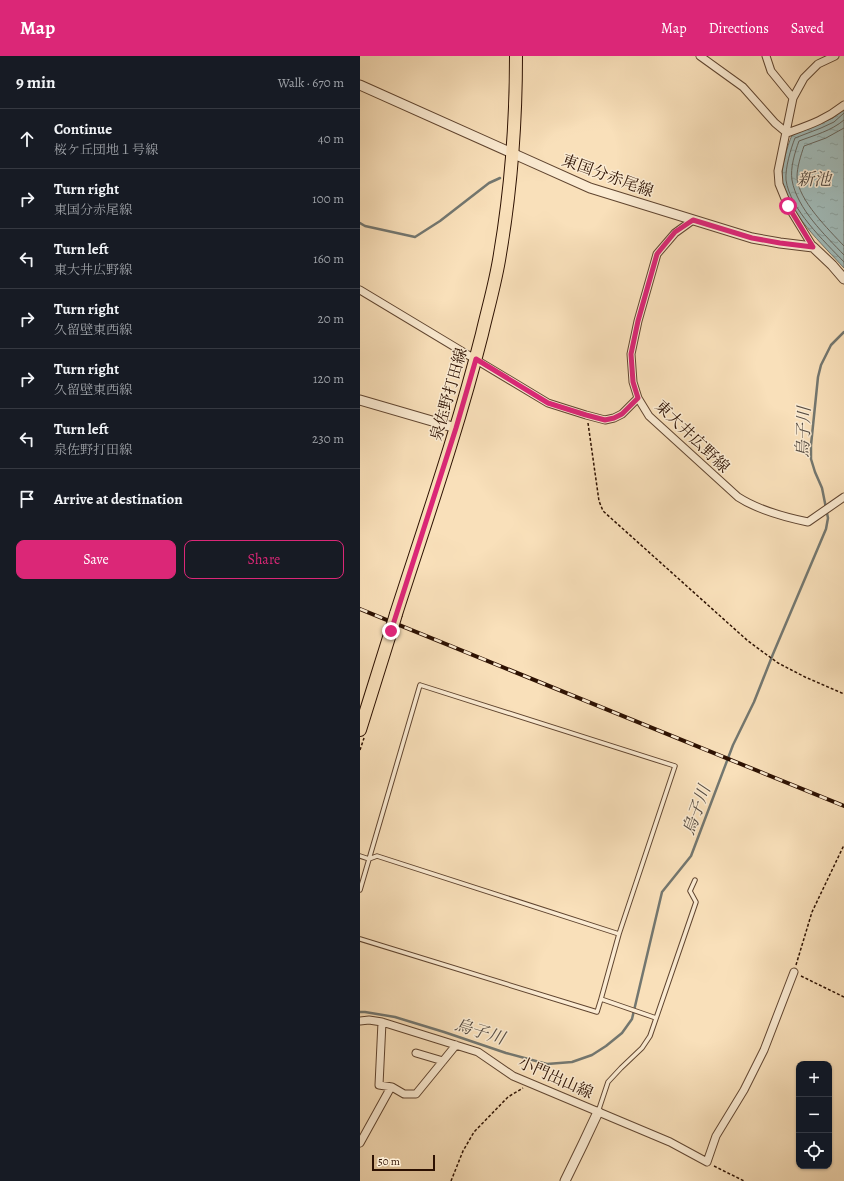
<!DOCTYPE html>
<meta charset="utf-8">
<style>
body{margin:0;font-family:Alegreya,"Noto Serif JP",serif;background:#242831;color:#f1f3f6}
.controls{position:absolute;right:12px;bottom:12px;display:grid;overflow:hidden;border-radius:8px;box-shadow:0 1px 3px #0004}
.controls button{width:36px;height:36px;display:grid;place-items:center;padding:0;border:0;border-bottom:1px solid #363941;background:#171b24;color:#f1f3f6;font:20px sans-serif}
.scale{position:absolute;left:12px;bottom:10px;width:63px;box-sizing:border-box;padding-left:4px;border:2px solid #2d1102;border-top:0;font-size:11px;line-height:14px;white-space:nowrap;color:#2d1102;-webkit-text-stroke:3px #fbebd2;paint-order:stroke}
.stop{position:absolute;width:12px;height:12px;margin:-9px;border:3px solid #db2777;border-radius:50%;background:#fff}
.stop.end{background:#db2777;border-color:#fff;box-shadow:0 1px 4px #0008}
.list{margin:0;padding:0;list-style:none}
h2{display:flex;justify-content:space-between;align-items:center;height:52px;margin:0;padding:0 16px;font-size:17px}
h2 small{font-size:13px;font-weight:400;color:#9ea1a6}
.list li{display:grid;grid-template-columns:26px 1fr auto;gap:12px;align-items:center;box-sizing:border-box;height:60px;padding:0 16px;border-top:1px solid #363941}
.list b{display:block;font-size:15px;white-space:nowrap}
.list p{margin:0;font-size:13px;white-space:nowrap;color:#9ea1a6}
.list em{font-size:13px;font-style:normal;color:#9ea1a6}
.actions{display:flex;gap:8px;padding:12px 16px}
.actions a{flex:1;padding:9px 0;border:1px solid #db2777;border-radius:8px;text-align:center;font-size:14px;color:#db2777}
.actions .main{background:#db2777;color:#fff}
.icon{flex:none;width:22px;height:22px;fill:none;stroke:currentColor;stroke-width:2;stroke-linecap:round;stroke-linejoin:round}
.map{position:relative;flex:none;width:484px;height:1125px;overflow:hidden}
header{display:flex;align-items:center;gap:24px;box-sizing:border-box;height:56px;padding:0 20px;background:#db2777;color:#fff}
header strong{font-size:19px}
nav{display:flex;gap:22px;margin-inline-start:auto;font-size:14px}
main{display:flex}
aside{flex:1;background:#171b24}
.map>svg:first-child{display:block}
</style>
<header>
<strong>Map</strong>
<nav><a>Map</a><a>Directions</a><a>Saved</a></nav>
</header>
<main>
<aside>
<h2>9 min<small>Walk · 670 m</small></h2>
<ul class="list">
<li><svg class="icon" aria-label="ahead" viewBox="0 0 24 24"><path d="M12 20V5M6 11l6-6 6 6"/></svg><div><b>Continue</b><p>桜ケ丘団地１号線</p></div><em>40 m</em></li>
<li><svg class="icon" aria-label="right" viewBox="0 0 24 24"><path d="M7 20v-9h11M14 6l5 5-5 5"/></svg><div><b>Turn right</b><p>東国分赤尾線</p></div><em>100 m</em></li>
<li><svg class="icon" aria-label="left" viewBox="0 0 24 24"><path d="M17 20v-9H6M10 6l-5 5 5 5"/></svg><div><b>Turn left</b><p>東大井広野線</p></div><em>160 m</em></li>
<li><svg class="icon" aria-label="right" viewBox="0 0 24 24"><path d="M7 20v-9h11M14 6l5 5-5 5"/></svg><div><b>Turn right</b><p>久留壁東西線</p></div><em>20 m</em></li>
<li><svg class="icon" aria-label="right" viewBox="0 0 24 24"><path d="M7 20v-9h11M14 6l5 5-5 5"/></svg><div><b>Turn right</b><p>久留壁東西線</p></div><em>120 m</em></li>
<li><svg class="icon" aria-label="left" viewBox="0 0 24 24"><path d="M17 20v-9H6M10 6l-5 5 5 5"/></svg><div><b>Turn left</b><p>泉佐野打田線</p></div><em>230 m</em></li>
<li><svg class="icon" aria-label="arrive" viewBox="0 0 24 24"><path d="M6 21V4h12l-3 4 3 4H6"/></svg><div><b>Arrive at destination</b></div></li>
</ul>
<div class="actions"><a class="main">Save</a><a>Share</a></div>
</aside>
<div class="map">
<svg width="484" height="1125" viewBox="0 0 484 1125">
<defs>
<pattern id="water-ripples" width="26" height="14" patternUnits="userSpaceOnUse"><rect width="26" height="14" fill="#a1bbb9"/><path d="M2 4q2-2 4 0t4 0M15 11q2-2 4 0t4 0" fill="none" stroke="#8ba09d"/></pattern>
</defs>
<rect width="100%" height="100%" fill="#f9e0ba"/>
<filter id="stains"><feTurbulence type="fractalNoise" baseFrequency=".005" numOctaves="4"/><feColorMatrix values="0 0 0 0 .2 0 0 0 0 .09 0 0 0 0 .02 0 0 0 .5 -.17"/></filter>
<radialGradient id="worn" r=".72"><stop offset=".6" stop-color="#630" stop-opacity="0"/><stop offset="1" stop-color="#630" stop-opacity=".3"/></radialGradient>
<path fill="url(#water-ripples)" stroke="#737770" d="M484 52V212C463 189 427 156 422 124 421 111 427 91 432 79L473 62Z"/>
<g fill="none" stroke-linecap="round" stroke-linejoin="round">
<path stroke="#67665e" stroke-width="1" d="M484 57 474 66 461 72 435 82C431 92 425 112 426 124 430 153 464 185 484 206
M484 64C471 75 455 79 439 85 435 96 430 112 432 124 437 153 465 179 484 199
M484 72 466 82 444 90C441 99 437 111 437 121 438 144 469 174 484 190"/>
<path stroke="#737770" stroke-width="2.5" d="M0 167 5 170 55 181 80 165 129 127 140 122
M0 956H5L35 961 84 976 146 997 187 1008 212 1006 232 999 246 990 262 977 272 963 302 836 331 800 373 689 394 646 413 598 466 473 468 462 462 432 455 416 451 403V389L458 321 461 309 471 289 484 276"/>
<g stroke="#604530" stroke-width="5.5">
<path id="service" d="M0 800 9 803 17 800 259 878 241 943 296 962
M0 834 60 629 315 710 259 878
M0 883 237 956 241 943
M238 1056 248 1026 261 1012 282 992 290 980 336 846 330 835 335 824"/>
</g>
<g stroke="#604530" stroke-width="9">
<path id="minor" d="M340 0 383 31 415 67 427 77C449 69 465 64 484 49
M406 0 411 15 433 42
M333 164 315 177 297 198 278 265 271 298 273 326 278 342 289 360 378 441C398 454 424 461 448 466L484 441
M453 191 428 150 419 128 418 115 433 42 444 22 458 8 475 0
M0 234 188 347 226 359 245 364 254 362 262 358 278 342
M0 965 9 964 22 966 118 996 153 1020 310 1086 347 1106 356 1080 384 1034 404 994 434 916
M22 966 19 1029 32 1031 44 1038H56L96 989
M56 997 83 1005
M0 1087 31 1031"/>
</g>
<g stroke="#604530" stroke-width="11">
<path id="tertiary" d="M0 29 230 132 392 182 420 187 453 191 472 209 484 223
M0 344 96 372
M205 1125 223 1088 238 1056"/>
</g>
<g stroke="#2d1102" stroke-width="14">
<path id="primary" d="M36 558C66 465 98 373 122 278 128 252 136 225 140 198 151 133 156 66 156 0
M0 674 31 575"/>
</g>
<path stroke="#2d1102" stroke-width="1.5" stroke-dasharray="3 2" stroke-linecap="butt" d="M80 358 90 355
M228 367 239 445 243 455 388 585 418 607 445 621 484 638
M0 694 4 682
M436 909 452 856 484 789
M441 920 484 941
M354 1110 384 1125
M91 1125 103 1095 114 1076 148 1041 163 1032"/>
<use href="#service" stroke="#fbebd2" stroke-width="3.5"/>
<use href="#minor" stroke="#fbebd2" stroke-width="7"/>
<use href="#tertiary" stroke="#fbebd2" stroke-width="9"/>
<use href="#primary" stroke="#f9e0ba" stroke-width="12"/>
<g stroke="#2d1102" stroke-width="4">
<path id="rail" d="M0 553 484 750"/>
</g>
<use href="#rail" stroke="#fbebd2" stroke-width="2.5" stroke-dasharray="8" stroke-linecap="butt"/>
<g stroke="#2d1102" stroke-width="14" stroke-linecap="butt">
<path id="primary-bridge" d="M31 575 36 558"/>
</g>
<use href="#primary-bridge" stroke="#f9e0ba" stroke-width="12"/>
</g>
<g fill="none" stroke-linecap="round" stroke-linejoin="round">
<path stroke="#db2777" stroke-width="5" d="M31 575 96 372 116 303 188 347 226 359 245 364 254 362 262 358 278 342 273 326 271 298 278 265 297 198 315 176 333 164 392 182 420 187 453 191 428 150"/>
</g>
<g text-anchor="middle" stroke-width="3" stroke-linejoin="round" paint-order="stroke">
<g font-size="16" fill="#2d1102" stroke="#fbebd2">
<text transform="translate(248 119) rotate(20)" y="6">東国分赤尾線</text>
<text transform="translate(88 338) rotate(-74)" y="6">泉佐野打田線</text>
<text transform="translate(333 380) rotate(44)" y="6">東大井広野線</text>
<text transform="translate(196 1021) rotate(24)" y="6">小門出山線</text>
</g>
<g font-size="17" font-style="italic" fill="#564c42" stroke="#fbebd2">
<text x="454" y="129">新池</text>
<text transform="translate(443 376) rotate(-88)" y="6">烏子川</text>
<text transform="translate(336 754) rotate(-70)" y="6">烏子川</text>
<text transform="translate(120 975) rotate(17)" y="6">烏子川</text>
</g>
</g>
<rect width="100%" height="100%" filter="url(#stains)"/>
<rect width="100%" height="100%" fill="url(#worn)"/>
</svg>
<div class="controls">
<button>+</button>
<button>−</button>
<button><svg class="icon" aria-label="locate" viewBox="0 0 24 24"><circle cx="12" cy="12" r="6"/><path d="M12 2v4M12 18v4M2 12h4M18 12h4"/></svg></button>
</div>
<div class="scale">50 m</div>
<div class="stop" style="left:428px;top:150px"></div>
<div class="stop end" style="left:31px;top:575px"></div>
</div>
</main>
